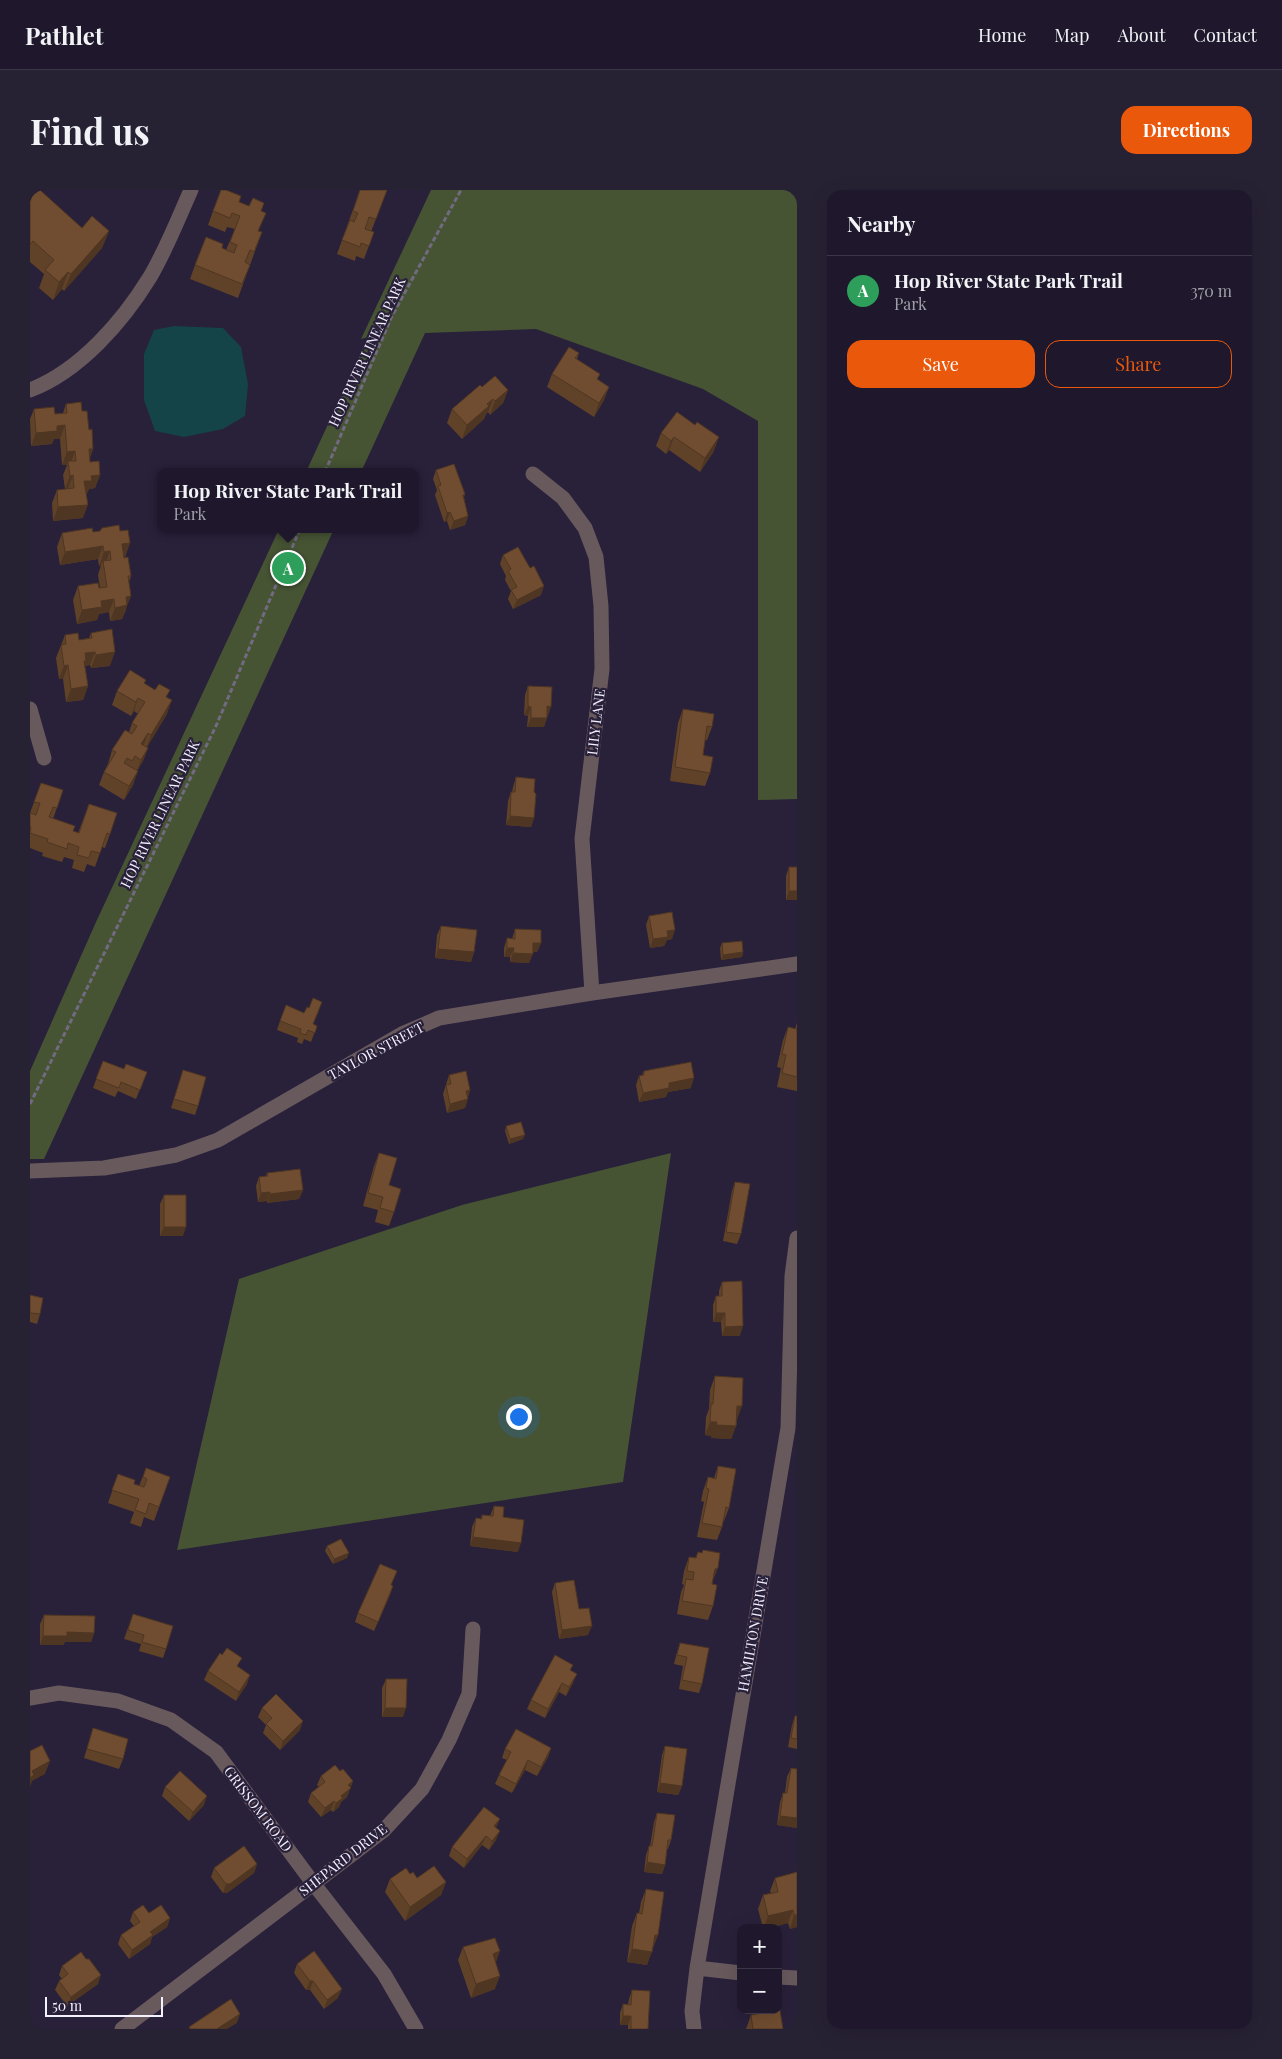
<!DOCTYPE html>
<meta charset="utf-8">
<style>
body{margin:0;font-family:"Playfair Display",serif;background:#272134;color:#f1f3f6}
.controls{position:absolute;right:15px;bottom:15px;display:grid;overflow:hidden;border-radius:10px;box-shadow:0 5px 20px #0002}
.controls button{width:45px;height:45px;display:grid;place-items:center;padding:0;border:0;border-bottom:1px solid #3c3748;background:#1f182c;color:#f1f3f6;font:25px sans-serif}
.scale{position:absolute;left:15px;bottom:12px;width:118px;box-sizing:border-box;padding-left:5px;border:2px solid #f4f1ff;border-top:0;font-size:14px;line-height:18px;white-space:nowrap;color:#f4f1ff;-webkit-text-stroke:4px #29203a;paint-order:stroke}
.you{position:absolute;left:488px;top:1226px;width:18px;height:18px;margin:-12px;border:4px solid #fff;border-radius:50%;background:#1a73e8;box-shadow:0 0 0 8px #1a73e833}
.badge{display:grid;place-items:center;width:32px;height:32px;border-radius:50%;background:#ea580c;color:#fff;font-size:16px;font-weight:700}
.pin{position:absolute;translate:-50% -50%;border:2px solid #fff;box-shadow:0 1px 5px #0006}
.popup{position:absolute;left:127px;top:278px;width:262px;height:65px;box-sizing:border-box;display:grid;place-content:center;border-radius:10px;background:#1f182c;filter:drop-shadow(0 1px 4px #0005);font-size:16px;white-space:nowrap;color:#a1a0a9}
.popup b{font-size:19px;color:#f1f3f6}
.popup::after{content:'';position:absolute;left:50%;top:100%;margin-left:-10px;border:10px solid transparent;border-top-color:#1f182c}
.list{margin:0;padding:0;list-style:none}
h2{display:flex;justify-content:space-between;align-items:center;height:65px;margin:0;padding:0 20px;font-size:21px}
h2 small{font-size:16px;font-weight:400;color:#a1a0a9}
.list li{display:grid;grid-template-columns:32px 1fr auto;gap:15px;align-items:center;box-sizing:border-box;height:70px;padding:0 20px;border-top:1px solid #3c3748}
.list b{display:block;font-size:19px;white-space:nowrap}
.list p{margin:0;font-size:16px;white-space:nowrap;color:#a1a0a9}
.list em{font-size:16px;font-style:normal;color:#a1a0a9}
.actions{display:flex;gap:10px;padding:15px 20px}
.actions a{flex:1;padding:11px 0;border:1px solid #ea580c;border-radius:15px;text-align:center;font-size:18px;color:#ea580c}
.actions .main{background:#ea580c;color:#fff}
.map{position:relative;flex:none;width:767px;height:1839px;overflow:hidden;border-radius:15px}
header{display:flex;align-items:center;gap:30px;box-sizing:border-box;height:70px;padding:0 25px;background:#1f182c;border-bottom:1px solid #3c3748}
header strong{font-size:24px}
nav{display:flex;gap:28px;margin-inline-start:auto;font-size:18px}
.intro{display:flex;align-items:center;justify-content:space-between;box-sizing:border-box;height:120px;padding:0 30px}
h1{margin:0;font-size:35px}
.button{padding:12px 22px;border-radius:15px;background:#ea580c;color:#fff;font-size:18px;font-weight:700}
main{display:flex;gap:30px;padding:0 30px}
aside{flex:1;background:#1f182c;border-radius:15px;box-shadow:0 5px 20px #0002}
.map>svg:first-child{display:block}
</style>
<header>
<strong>Pathlet</strong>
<nav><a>Home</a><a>Map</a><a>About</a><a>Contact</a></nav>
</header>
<div class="intro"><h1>Find us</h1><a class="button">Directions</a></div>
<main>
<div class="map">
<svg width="767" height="1839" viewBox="0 0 767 1839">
<rect width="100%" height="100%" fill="#29203a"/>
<path fill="#465434" d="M401 0H767V609L728 610V231L673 199 506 139 395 143 331 282H276L338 147 331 149Z
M249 339H304L14 969H0V881L66 732Z
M641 963 593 1292 147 1360 209 1089 432 1015Z"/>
<path fill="#144447" d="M144 136 193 138 211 157 218 194 215 226 193 239 154 247 125 241 114 210V164L124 140Z"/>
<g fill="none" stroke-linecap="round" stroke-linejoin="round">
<path stroke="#716a80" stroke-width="3" stroke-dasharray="5 2.5" stroke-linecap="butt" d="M295 282 362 126 431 0
M0 914 186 536 270 339"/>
<path stroke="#68595d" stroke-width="15" d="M0 200C50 181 93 131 120 87 136 60 148 29 161 0
M503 284 533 308 555 338 566 367 571 416 572 479 552 649 562 803
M0 519 14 568
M0 981 74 978 146 965 188 950 372 844 409 828 562 803 767 774
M0 1508 29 1503 88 1511 141 1530 186 1562 283 1693 354 1784 386 1839
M667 1778 711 1783
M748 1787 767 1788
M92 1839 354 1640 392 1599 419 1550 439 1504 443 1439
M664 1839 662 1821 667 1778 758 1238 762 1086 767 1048"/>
</g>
<path fill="#604229" d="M0 0 52 38 79 41 72 58 34 101 32 99 23 110 9 98 14 84 0 72Z
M330 0H357L341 42H344L334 69 326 66 325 71 307 64Z
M209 12 231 21 229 41 232 42 208 108 160 89 165 75 192 58 196 60 205 39 197 37 195 42 178 35 183 21Z
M549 163 547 169 568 190 579 197 574 210 564 227 517 197 522 184Z
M452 197 478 200 473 213 460 225 458 222 456 224 454 229 432 249 417 233 422 219Z
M36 214 52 221 59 240 63 259 60 268V272L70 285 65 298 59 299 56 304 53 328 23 331 22 313 27 300 35 299 33 285 37 275H32L30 249H24L22 254 1 256 0 229 4 219 25 224 33 223Z
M665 235 684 261 670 282 639 260 636 264 626 256 631 243Z
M406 280 435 304 434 307 438 326 435 335 420 340 417 331 414 332 405 305 407 300 403 289Z
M90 341 100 353 95 367H94L101 386 99 392 96 420 92 429 80 431 79 422 69 424 67 430 47 434 43 410 48 396 70 398 68 385 71 375 69 376 68 369 30 375 27 357 32 343Z
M473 365 511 405 483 419 478 409 481 401 475 390 476 386 470 374Z
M61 443 80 476 61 478 60 475 55 476 58 496 53 510 36 512 33 489H29L26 468 35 445 49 450 59 448Z
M115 494 137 508V524L117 557 118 558 113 571 107 581 103 595 94 610 69 595 74 582 78 574 82 560 99 542 102 533 108 524 104 521 101 526 82 515 87 501Z
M498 496 518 526H517L514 537H497L498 526 494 525 495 505Z
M653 519 682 537 677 550H675L673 565 680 583 675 596 640 591 648 533Z
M486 587 504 602V628L501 637 476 635 478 611 481 602H482L483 597Z
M11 593 33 600 23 629 43 641 48 643 59 614 80 644 75 658 72 657 65 677 57 674 54 682 42 678 44 670 34 667 32 672 12 666 13 663 0 658V623Z
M759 677 767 710H756V686Z
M619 726 642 749 637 750 634 756 620 758 616 735Z
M411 736 444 762 441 772 405 768 407 745Z
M485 739 511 753 507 762H503L499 773 480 772V767H474V758L477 748 482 749Z
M692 753 713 762 712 767 691 770 690 758Z
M289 821 283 834 287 836 281 852 274 849 272 854 267 852 268 848 247 840 250 831 274 823Z
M767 833V901L747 897 751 878 747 877 753 850 758 837 765 839Z
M73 871 94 879 117 882 106 909 88 901 85 907 63 898Z
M153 880 168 916 165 925 141 918Z
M614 881 661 898 638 902 636 907 609 912 606 895 609 886 612 885Z
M419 885 440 900 435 918 417 923 413 904Z
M476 936 493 949 479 954 475 941Z
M349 963 359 995 364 1022 359 1036 345 1032 348 1020 333 1016 344 976Z
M237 983 273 1000 269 1009 237 1013V1011L228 1012 226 996 229 987 236 986Z
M705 992 711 1044 707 1054 693 1051 702 1001Z
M134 1005 153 1046H130V1014Z
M692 1092 710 1146H692L691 1132H683V1115L686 1106H689V1101Z
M0 1105 10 1124 7 1134 0 1132Z
M685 1186 707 1230 706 1236 701 1249 681 1248 682 1246 675 1245 676 1227 679 1219 680 1200Z
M688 1276 699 1318 694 1331H693L692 1337 687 1350 667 1347 674 1312 671 1311 673 1301 678 1287 684 1288Z
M116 1278 140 1287 124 1331 114 1327 111 1337 100 1333 104 1322 78 1313 88 1284 104 1294 109 1296Z
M464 1316 473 1327 488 1362 440 1356 442 1337 446 1328 451 1329 452 1325 460 1326Z
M297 1356 317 1368 303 1374 295 1361Z
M673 1360 683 1391V1416L678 1430 647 1424 651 1402 654 1395 652 1394 654 1381 659 1367 665 1368 668 1362 672 1363Z
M525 1393 558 1445 529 1449 522 1402Z
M362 1395 360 1405 344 1441 325 1432 328 1423Z
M103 1424 136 1459 133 1468 109 1461 111 1454 94 1449Z
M14 1425 64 1443 61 1452H35L33 1455H10V1434Z
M650 1453 672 1494 669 1503 649 1499 653 1476 644 1474 647 1462Z
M209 1477 217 1494 206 1511 174 1490 178 1481Z
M541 1481 543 1493 536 1506 529 1502 515 1528 497 1519 501 1510Z
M356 1489 373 1527H352V1498Z
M232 1518 270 1540 250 1560 233 1543 236 1535 228 1527Z
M765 1526H767V1559L758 1557 762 1535Z
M63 1538 93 1569 89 1579 54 1568Z
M635 1556 652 1596 648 1605 627 1602 632 1565Z
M521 1558 518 1567 507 1586 495 1580 482 1603 465 1594 469 1585 477 1570 472 1568 475 1559Z
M761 1578 767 1638 747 1635 750 1612 753 1603H755L757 1587Z
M310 1581 323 1591 317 1607 311 1612 309 1617 303 1622 301 1620 291 1627 278 1612 281 1603 289 1597 287 1595 291 1586Z
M135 1597 174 1615 159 1631 132 1606Z
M627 1623 641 1650 638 1659H637L635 1675 632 1684 614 1682 616 1665 619 1656H620L624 1632Z
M466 1638V1650L459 1660 452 1655 434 1678 419 1666 422 1657Z
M227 1674 224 1683 197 1703H193L181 1687 184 1678Z
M767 1682V1737L760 1739 758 1733 739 1738H733L728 1719 733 1705 741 1703 740 1701 745 1688Z
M380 1684 387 1688 416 1692 411 1705 375 1731 355 1702 360 1689Z
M616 1699 628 1745 623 1758H622L617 1775 597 1772 602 1736 607 1723H609L611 1712Z
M103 1722 119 1723 140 1728 137 1737 122 1747 120 1754 99 1769 88 1754 91 1745 104 1736 100 1731Z
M433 1757 466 1773 465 1799 441 1808 428 1770Z
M56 1769 68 1794 37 1816 25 1800 29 1791 32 1789 29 1785 32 1776Z
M267 1774 308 1808 294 1819 280 1800H276L264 1783Z
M602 1800 618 1839H598V1835H590V1823L593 1814H598L599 1809Z
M721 1825 753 1839H716Z"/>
<path fill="#4e3622" d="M79 41 72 58 34 101 41 84Z
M38 82 32 99 23 110 29 92Z
M579 197 574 210 564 227 569 213Z
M478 200 473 213 460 225 465 211Z
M463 209 458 222 456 224 454 229 432 249 437 235Z
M35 235 30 249H24L22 254 1 256 6 243 27 236Z
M644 247 639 260 636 264 641 251Z
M689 247 684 261 670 282 675 268Z
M59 259H63L58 272Z
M45 261 40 275 38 271 37 275H32L37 262Z
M43 285 38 299H35L40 286Z
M70 285 65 298 59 299 57 304 49 305 54 291 61 286Z
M58 315 53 328 23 331 28 317Z
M420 322 417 331 414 332 417 323Z
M438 326 435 335 420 340 424 331Z
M100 353 95 367 87 368 92 354Z
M73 356 68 369 30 375 35 362Z
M80 361 75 375 73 371 71 375 69 376 74 362Z
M514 396 511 405 483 419 487 410Z
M101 406 92 429 80 431 85 418 96 407Z
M84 409 79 422 69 424 67 430 47 434 52 420 71 411Z
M65 462 60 475 54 476 55 463Z
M85 462 80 476 61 478 66 465Z
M38 475 33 489H29L34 476Z
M58 496 53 510 36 512 41 499Z
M108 508 104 521 101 526 106 512Z
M142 510 137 524 116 559 121 545Z
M498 516 501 517 498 526 494 525Z
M517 516 521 517 518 526 514 525Z
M501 528H517L514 537H497Z
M118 543 113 557 111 554Z
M118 558 113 571 106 583 111 570Z
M108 581 103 595 94 610 99 596Z
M480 626 504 628 501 637 476 635Z
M759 701H767V710H756Z
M645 740 642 749 637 750 634 756 620 758 623 749 637 741Z
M503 753H511L507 762H500Z
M477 758H484L480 767H474Z
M408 759 444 762 441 772 405 768Z
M713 762 712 767 691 770 693 765Z
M483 763 503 764 499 773 480 772Z
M664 888 661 898 638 902 636 907 609 912 613 903 639 893Z
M440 900 437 909 436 901Z
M438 909 435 918 417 923 420 914Z
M495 945 493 949 479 954 480 949Z
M273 1000 269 1009 237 1013 240 1004Z
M240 1002 237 1011 228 1012 231 1003Z
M134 1037H156L153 1046H130Z
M686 1123H695L691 1132H683Z
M713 1136 710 1146H692L695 1137Z
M707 1216H712L707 1230Z
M680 1232H687L682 1246 675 1245Z
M686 1235 706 1236 701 1249 681 1248Z
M443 1347 491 1353 488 1362 440 1356Z
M319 1363 317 1368 303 1374 304 1369Z
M688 1378 683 1391 685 1379Z
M363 1396 360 1405 344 1441 348 1432Z
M562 1436 558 1445 529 1449 532 1440Z
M37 1442 64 1443 61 1452H35L33 1455H10L13 1446Z
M547 1484 543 1493 536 1506 539 1497Z
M220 1485 217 1494 206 1511 209 1502Z
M532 1493 529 1502 515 1528 518 1519Z
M355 1518H376L373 1527H352Z
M273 1531 270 1540 250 1560 253 1551Z
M521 1558 518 1567 507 1586 511 1577Z
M498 1570 495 1580 482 1603 486 1594Z
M20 1571 15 1584 2 1591 0 1597V1585L2 1581Z
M323 1591 317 1607 311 1612 309 1617 303 1622 306 1613 311 1606 318 1595Z
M630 1593 652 1596 648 1605 627 1602Z
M177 1606 174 1615 159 1631 163 1622Z
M304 1611 301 1620 291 1627 295 1618Z
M750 1626 767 1628V1638L747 1635Z
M470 1629 466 1638 464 1636Z
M470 1641 466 1650 459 1660 462 1651Z
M456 1646 452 1655 434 1678 437 1669Z
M617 1672 635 1675 632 1684 614 1682Z
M227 1674 224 1683 197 1703H193L196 1694Z
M416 1692 411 1705 375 1731 380 1717Z
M763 1720 758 1733 739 1738H734L738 1726Z
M764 1725H767V1737L760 1739Z
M140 1728 137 1737 122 1747 120 1754 99 1769 102 1760 120 1742Z
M625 1745H628L623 1758H620Z
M602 1759 622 1762 617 1775 597 1772Z
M470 1761 465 1775 463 1764Z
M71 1785 68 1794 37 1816 41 1807Z
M470 1786 465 1799 441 1808 446 1794Z
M280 1791H283L280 1800H276Z
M312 1799 308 1808 294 1819 297 1810Z
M210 1824 207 1833 197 1839H187Z
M593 1826H601L598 1835H590Z"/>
<path fill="#704d30" stroke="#4e3622" d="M0 0H10L52 38 62 26 79 41 41 84 38 82 29 92 15 80 24 70 3 51 0 55Z
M191 0H196L211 6 209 12 219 16 223 8 234 13 231 21 236 23 228 41 232 42 224 62 220 60 215 72 220 75 212 94 165 75 176 47 193 54 192 58 204 63 207 55 200 52 210 26 202 23 200 28 183 21Z
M330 0H357L346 29 339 27 335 39 344 42 339 56 331 53 330 57 312 50 320 30 324 32 328 23 323 21Z
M539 157 549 163 545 168 570 184 567 189 579 197 569 213 522 184Z
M465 186 478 200 465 211 463 209 457 214 459 216 437 235 422 219 450 195 452 197Z
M51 212 52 221H57L59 240 62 239 63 259H59L60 272 69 271 70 285 61 286 62 291H54L58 315 28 317 27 300 44 298 43 285 40 286 38 271H46L45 261 37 262 35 235 27 236V241L6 243 4 219 24 217 25 224 37 223 36 214Z
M647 222 665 235 667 232 689 247 675 268 644 247 641 251 631 243Z
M424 274 435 304 433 305 438 326 424 331 420 322 417 323 408 296 411 295 406 280Z
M89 335 90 341 98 340 100 353 92 354 94 368 98 367 101 386H98L101 406 96 407 97 415 85 418 84 409 71 411 72 417 52 420 48 396 68 393 69 398 77 397 73 371 81 370 80 361 74 362 73 356 35 362 32 343 62 338 63 342 70 341 72 338Z
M488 357 500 378 504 376 514 396 487 410 481 400 487 397 478 381 481 379 473 365Z
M82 439 85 462 66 465 65 462 55 463 56 471H54L58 496 41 499 38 475 34 476 31 455 36 454 35 445 48 443 49 450 62 448 61 443Z
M100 480 116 490 114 493 125 500 129 494 140 500 136 507 142 510 121 545 118 543 111 554 118 558 111 570 105 566 102 571 97 568 94 573 108 581 99 596 74 582 86 562 82 560 95 540 102 544 107 536 102 533 115 512 108 508 106 512 87 501Z
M498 496 522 497 521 517 517 516V528H501V517L498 516Z
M653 519 684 524 682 537 677 536 673 565 683 567 680 583 645 577Z
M486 587 505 589 504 602 506 604 504 628 480 626 481 602H485Z
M11 593 33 600 27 618 23 617 19 627 45 636 43 641 49 643 59 614 87 623 80 644 77 643 70 663 61 661 59 668 47 665 49 657 38 653 37 659 17 652 18 649 0 643 1 637H0V623L6 625 10 613 4 612Z
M759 677H767V701H759Z
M642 722 645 740 637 741 638 747 623 749 619 726Z
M411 736 447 740 444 762 408 759Z
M485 739 511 740V753H503V764L483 763 484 758H477V748L485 749Z
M712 751 713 762 693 765 692 753Z
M283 808 292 812 283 834 287 836 285 843 278 840 276 845 270 843 271 839 250 831 256 815 274 823 277 817 279 818Z
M758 837 767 839V838V887L752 883 756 865 752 864Z
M73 871 94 879 96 874 117 882 110 900 91 892 89 898 66 889Z
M661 872 664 888 639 893V898L613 903 609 886 614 885V881Z
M153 880 176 887 168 916 144 909Z
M436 881 440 900 436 901 438 909 420 914 416 895 421 894 419 885Z
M491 932 495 945 480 949 476 936Z
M349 963 367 968 359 995 371 999 364 1022 350 1018 353 1007 338 1003Z
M270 979 273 1000 240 1004V1002L231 1003 229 987 238 986 237 983Z
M705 992 720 994 711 1044 696 1042Z
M134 1005H156V1037H134Z
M712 1091 713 1136 695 1137V1123H686V1106H692V1092Z
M0 1105 13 1108 10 1124 0 1123Z
M685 1186 713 1188 712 1216H707L706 1236 686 1235 687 1232H680L681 1214H683Z
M688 1276 706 1279 699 1318 696 1317 692 1337 672 1333 679 1299 676 1298 678 1287 686 1289Z
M116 1278 140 1287 129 1317 119 1313 116 1324 105 1320 109 1309 82 1300 88 1284 105 1290 104 1294 114 1297 117 1289 113 1287Z
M464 1316 474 1317 473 1327 494 1330 491 1353 443 1347 446 1328 452 1329V1325L463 1326Z
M311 1349 319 1363 304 1369 297 1356Z
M673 1360 690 1363 688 1378 685 1379 682 1394 687 1395 683 1416 652 1411 656 1389 663 1390 664 1382 657 1381 659 1367 666 1368 668 1362 672 1363Z
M350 1374 367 1381 361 1395 363 1396 348 1432 328 1423Z
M544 1390 549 1419 559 1418 562 1436 532 1440 525 1393Z
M103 1424 143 1436 136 1459 112 1452 114 1445 98 1440Z
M14 1425 65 1426 64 1443 37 1442V1446H13Z
M650 1453 679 1458 672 1494 652 1490 657 1467 647 1465Z
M197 1458 212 1468 207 1476 220 1485 209 1502 178 1481 190 1463 192 1465Z
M525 1465 543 1475 540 1480 547 1484 539 1497 532 1493 518 1519 501 1510Z
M356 1489H377L376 1518H355Z
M246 1504 273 1531 253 1551 236 1534 242 1528 232 1518Z
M765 1526H767V1549L761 1548Z
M63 1538 98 1549 93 1569 57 1559Z
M486 1539 521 1558 511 1577 498 1570 486 1594 469 1585 481 1562 475 1559Z
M12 1555 20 1571 2 1581 4 1585 0 1588V1561Z
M635 1556 657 1559 652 1596 630 1593Z
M305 1575 310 1581 313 1579 323 1591 318 1595 321 1598 311 1606 313 1608 306 1613 304 1611 295 1618 281 1603 295 1592 291 1586Z
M761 1578 767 1579V1628L750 1626 753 1603H757Z
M150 1581 177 1606 163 1622 135 1597Z
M454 1617 470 1629 464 1636 470 1641 462 1651 456 1646 437 1669 422 1657Z
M627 1623 645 1625 641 1650H638L635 1675 617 1672 619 1656H622Z
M214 1656 227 1674 200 1694H196L184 1678Z
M404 1676 416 1692 380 1717 360 1689 376 1678 380 1684 383 1682 387 1688Z
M767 1682V1725H764L763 1720 738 1726 733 1705 748 1702 745 1688Z
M616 1699 634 1702 628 1745H625L622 1762 602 1759 607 1723 612 1724Z
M113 1715 119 1723 131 1715 140 1728 120 1742 123 1745 102 1760 91 1745 110 1732 103 1722Z
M465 1748 470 1761 463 1764 470 1786 446 1794 433 1757Z
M284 1761 312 1799 297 1810 283 1791H280L267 1774Z
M51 1762 56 1769H59L71 1785 41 1807 29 1791 38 1784 32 1776Z
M602 1800 620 1801 618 1839H601V1826H593V1814L601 1815Z
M201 1809 210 1824 187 1839H160L159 1837Z
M750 1820 753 1839H723L721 1825Z"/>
<g text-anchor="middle" stroke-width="4.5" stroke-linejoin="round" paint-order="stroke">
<g font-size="14" fill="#f4f1ff" stroke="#29203a">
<text transform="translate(337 162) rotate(-65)" y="5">HOP RIVER LINEAR PARK</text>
<text transform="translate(566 532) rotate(-83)" y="5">LILY LANE</text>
<text transform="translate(130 624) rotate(-64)" y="5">HOP RIVER LINEAR PARK</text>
<text transform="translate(346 861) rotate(-28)" y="5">TAYLOR STREET</text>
<text transform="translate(723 1444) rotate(-80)" y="5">HAMILTON DRIVE</text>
<text transform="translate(228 1619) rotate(53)" y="5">GRISSOM ROAD</text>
<text transform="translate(313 1670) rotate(-38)" y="5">SHEPARD DRIVE</text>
</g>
</g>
</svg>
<div class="controls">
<button>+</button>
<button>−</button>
</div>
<div class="scale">50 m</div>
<div class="you"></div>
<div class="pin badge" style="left:258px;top:378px;background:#2e9e5b">A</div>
<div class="popup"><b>Hop River State Park Trail</b>Park</div>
</div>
<aside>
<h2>Nearby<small></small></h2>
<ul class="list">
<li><span class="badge" style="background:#2e9e5b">A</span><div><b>Hop River State Park Trail</b><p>Park</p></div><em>370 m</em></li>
</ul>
<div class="actions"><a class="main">Save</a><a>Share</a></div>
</aside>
</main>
